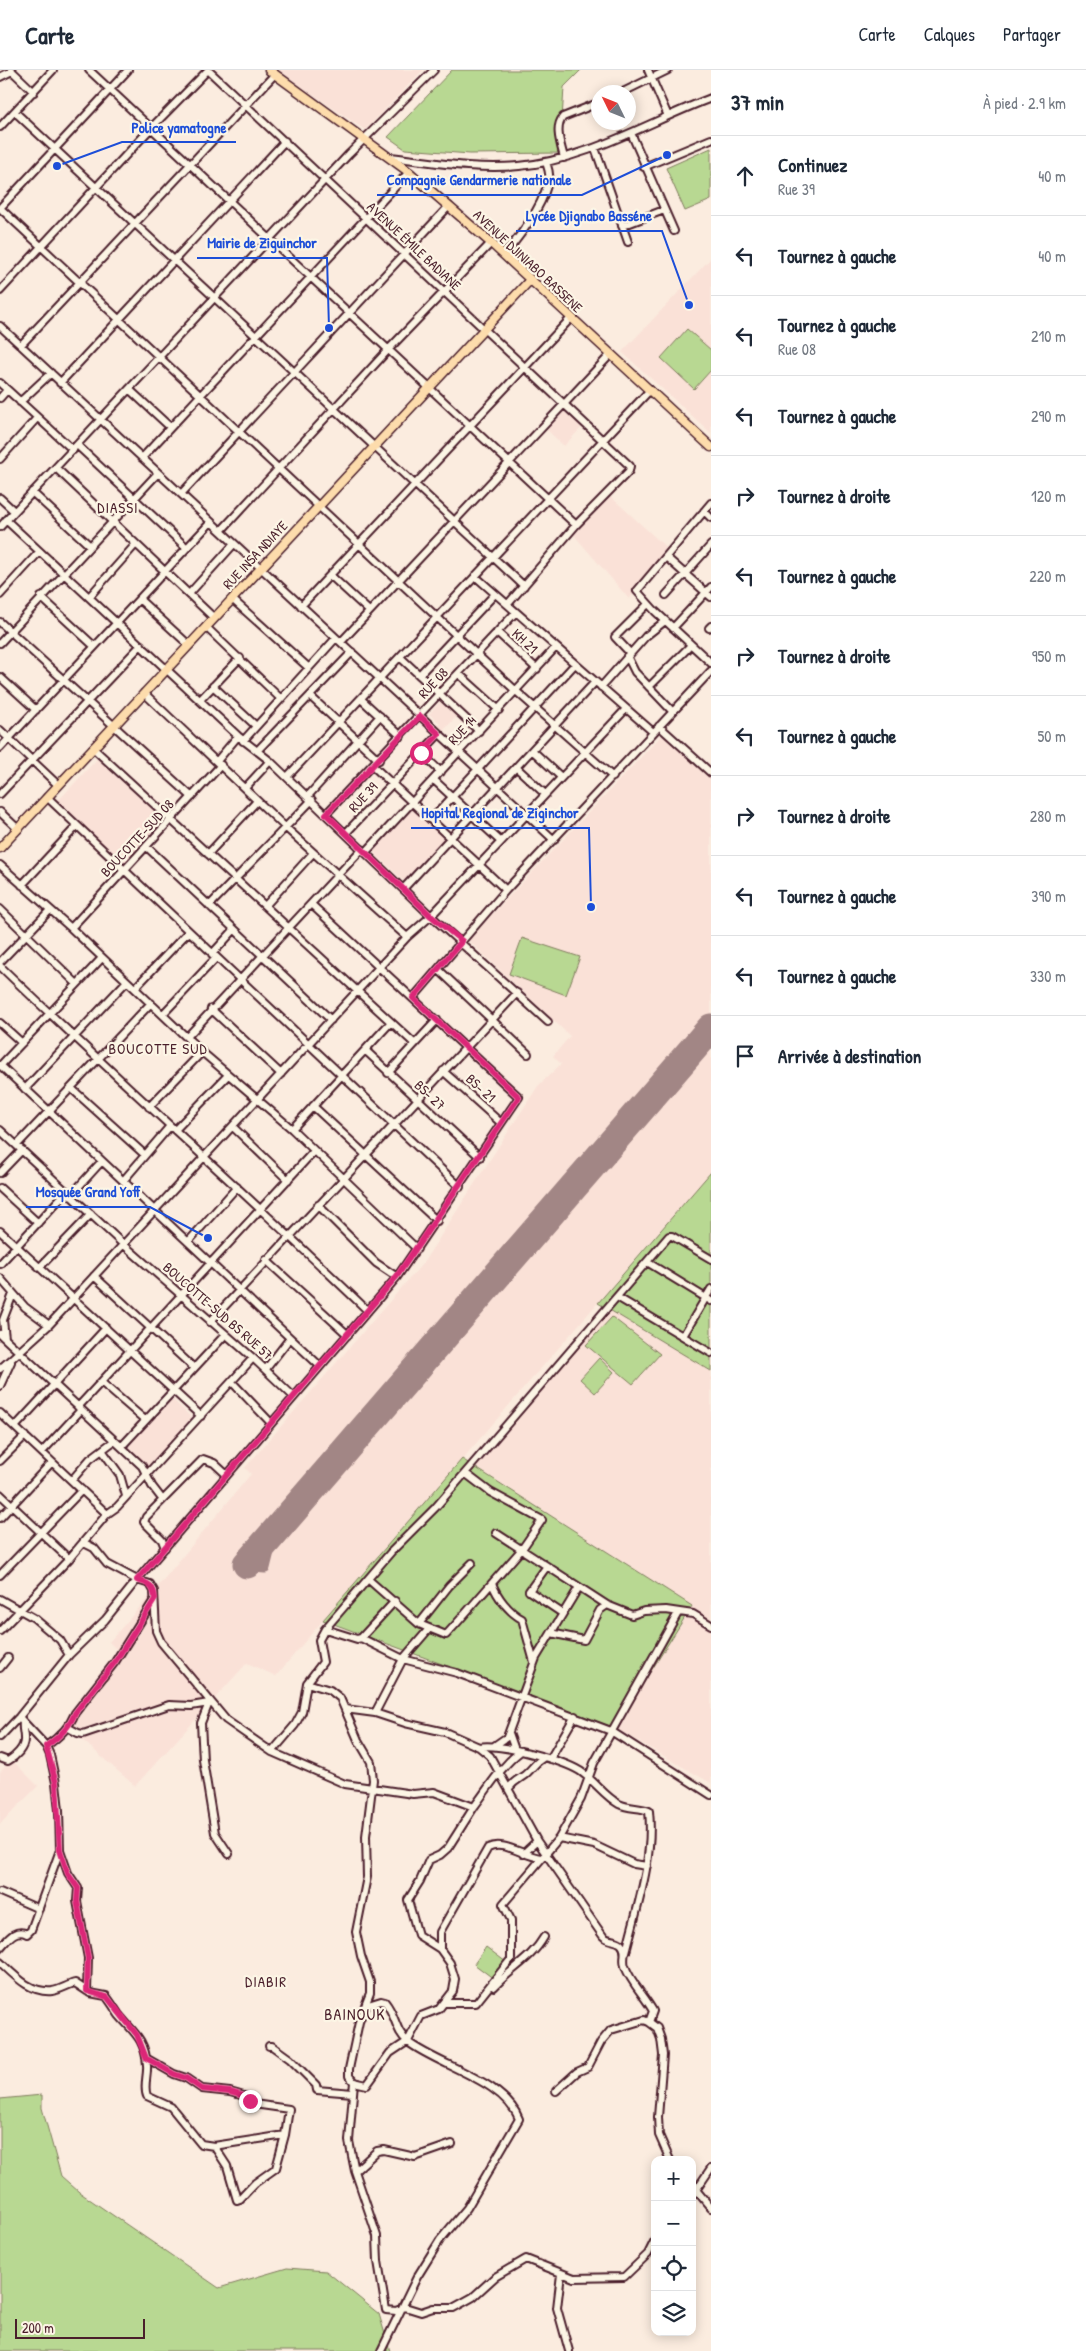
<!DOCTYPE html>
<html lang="fr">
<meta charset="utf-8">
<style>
body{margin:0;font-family:"Patrick Hand",sans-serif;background:#f6f6f7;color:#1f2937}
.controls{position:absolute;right:15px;bottom:15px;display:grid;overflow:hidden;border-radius:10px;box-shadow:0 2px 12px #0003}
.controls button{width:45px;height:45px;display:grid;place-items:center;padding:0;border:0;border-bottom:1px solid #e0e1e3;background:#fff;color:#1f2937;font:25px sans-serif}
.compass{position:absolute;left:591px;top:15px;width:45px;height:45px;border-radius:50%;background:#fff;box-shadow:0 2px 12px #0003;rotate:313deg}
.scale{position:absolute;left:15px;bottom:12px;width:130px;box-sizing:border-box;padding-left:5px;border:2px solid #4a1f2b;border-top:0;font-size:14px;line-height:18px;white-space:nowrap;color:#4a1f2b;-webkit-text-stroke:4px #fcf5e5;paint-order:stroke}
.stop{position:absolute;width:15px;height:15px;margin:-11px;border:4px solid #db2777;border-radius:50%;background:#fff}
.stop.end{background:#db2777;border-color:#fff;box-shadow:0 1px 5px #0008}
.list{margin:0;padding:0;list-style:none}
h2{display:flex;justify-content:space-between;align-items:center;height:65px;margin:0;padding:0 20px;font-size:21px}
h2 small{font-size:16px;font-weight:400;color:#747a83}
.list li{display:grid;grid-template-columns:32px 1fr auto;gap:15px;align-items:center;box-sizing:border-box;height:80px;padding:0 20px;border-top:1px solid #e0e1e3}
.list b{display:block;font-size:19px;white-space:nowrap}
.list p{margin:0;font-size:16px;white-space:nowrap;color:#747a83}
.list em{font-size:16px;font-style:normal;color:#747a83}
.icon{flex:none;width:28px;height:28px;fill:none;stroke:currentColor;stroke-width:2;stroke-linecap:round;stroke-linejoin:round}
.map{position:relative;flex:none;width:711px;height:2281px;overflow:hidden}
header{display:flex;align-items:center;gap:30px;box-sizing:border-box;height:70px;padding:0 25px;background:#fff;border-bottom:1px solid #e0e1e3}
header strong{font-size:24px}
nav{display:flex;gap:28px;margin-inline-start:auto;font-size:18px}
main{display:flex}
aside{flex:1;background:#fff}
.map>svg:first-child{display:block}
</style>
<header>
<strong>Carte</strong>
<nav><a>Carte</a><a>Calques</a><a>Partager</a></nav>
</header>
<main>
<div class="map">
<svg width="711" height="2281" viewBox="0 0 711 2281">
<rect width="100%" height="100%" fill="#fbecdf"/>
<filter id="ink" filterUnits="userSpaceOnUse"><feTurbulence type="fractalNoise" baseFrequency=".02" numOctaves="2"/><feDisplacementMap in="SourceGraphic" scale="10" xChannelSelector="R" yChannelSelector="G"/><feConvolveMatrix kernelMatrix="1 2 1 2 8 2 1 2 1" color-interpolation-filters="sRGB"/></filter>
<g filter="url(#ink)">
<path fill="#fae1d7" d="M277 0H423L365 60Z
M711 188V363L622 282Z
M563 339 582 357 564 376 545 358Z
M609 425 670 481 629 529 574 465Z
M441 631 457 646 443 661 437 656 440 653 429 644Z
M663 664 711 705V1102L323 1550 276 1606 247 1593 135 1716 63 1653 119 1582 109 1572 154 1521 251 1404 245 1398 423 1193 538 1016 561 994 553 986 570 966 468 870Z
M98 688 165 749 123 795 58 734V731Z
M412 738 446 769 406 813 372 781Z
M610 1240 711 1301V1713L615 1658 692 1536 473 1396Z
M169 1329 173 1330 194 1350 152 1396H147L129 1378 128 1373Z
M12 1690 38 1716 0 1754V1702Z"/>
<path fill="#b8d892" stroke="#817c5e" d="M452 0H581L564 17 560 83 470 84 405 79 388 67Z
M711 78V130L685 141 666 98Z
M687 259 711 280V300L694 319 661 288Z
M522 868 580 887 566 925 509 904Z
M711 1102V1301L598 1233Z
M612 1247 660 1284 633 1314 586 1275Z
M599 1288 614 1302 595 1323 580 1309Z
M462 1389 692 1536 615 1658 323 1550Z
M486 1877 506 1892 494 1909 474 1894Z
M42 2025V2038L61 2106 79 2122 219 2218 287 2198 326 2201 379 2244 390 2281H0V2029Z"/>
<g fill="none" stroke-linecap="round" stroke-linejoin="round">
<path stroke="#6d839b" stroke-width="1" d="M207 4 240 36
M245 40 280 73
M283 76 321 111
M324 113 360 149"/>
<path stroke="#a28685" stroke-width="11" d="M266 1473C254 1477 242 1484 253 1497L265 1498 271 1474 279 1458"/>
<path stroke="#a28685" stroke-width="29" d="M247 1494 711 958"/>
<g stroke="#4a1f2b" stroke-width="10">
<path id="minor" d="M11 0 34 22
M89 0 576 455
M208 0 630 396 629 401 576 455 508 534
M648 0 668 46
M0 7 12 1
M623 22 668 0
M15 42 524 516
M0 57 53 0
M631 63 674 161
M595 78 628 172
M390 87C433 92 475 100 519 96 587 90 648 52 711 28
M564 88C561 75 554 57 563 47L598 33
M644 97 711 69
M0 138 516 621 613 707
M0 138 128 0
M622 156 664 140
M504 185C521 165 545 134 549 107 550 102 547 96 546 92
M0 221 152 57 208 0
M0 256 554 770
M21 275 275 4
M0 313 73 380
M60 313 285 71
M129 319 170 357
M0 328 7 320
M20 332 51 303
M77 375 186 477
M142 388 409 102
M0 389 37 348
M56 398 214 548
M32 422 89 475
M181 424 449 136
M0 428 14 441
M711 433 637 521 655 541 711 593
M704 441 711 448
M6 450 238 666 270 691 431 846 548 952
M0 457 349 84 434 0
M221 461 389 279 491 173
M666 487 711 527
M330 505 369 541
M475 506 653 662
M189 524 234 474
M0 525 39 482
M666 525 711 475
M41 527 94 576
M89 527 136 474
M139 529 189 575
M232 529 309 598
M301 536 571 248
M0 552 192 727
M206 557 280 628
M673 558 711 517
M709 558 711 556
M497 562 537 599
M341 572 611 284
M0 573 158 403
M630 583 615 567 648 534
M627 586 635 602 672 641
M400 587 479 661
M459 604 499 640
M419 605 495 524
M0 607 36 640
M213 616 256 656
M601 617 646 566 665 551
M649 617 691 575
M144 623 285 757 407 867
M310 626 379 690
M361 629 401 666
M200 630 240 588
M659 656 711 703
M0 660 58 715
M243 671 336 568
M0 678 211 452
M93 678 415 974
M257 681 352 582
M533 681 561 707
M421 683 441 702
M217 691 238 666
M373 696 506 820
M517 698 545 724
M287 707 650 320
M434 710 500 771
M245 718 270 691
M0 724 141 575
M308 726 380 646
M47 727 460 1117
M0 742 18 759
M326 744 516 542
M431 750 575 594
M346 763 439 664
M147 777 331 950
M366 782 556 577
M208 784 257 731
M0 795 71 858 202 982 292 1059 417 1179
M22 815 77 756
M404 818 595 612
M209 836 312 730
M265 836 313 783
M0 839 77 914
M71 858 221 695
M212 884 234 860
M0 892 50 840
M0 896C121 1013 247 1124 368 1241
M439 900 528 984
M135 918 188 862
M413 928 506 820 711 601
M211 939 281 1004
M163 944 216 888
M0 953 22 973
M187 967 362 779
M365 980 480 1087
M0 995 320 1296
M0 996 102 888
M443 1001 501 1053
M388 1003 437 950
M71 1018 144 1084
M25 1019 127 911
M313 1036 437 1151
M149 1037 202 982
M233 1057 288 1110
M292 1059 391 952
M0 1060 124 1175 253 1288 294 1327
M175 1060 228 1005
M17 1075 151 933
M0 1103 22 1080
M123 1111 170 1056
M0 1118 38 1153
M71 1125 102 1091
M318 1135 376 1193 397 1207
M0 1161 201 1346
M188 1172 237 1117
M266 1190 348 1265
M647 1192 711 1231
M0 1194 67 1121
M40 1197 91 1144
M94 1206 194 1298
M0 1208 25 1237 49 1255
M617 1227 711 1283
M210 1252 517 923
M0 1264 142 1396 152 1416 162 1429
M683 1266 711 1219
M5 1268 3 1250 13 1224
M0 1299 49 1255 407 867 431 846 626 639
M266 1299 290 1268
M101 1312 145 1350
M232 1312 271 1353
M0 1316 11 1292
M78 1337 314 1081
M0 1343 107 1444
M15 1357 106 1258
M122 1376 225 1265
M102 1380 120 1405 126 1426
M42 1382 81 1340
M0 1391 25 1366
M72 1410 90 1389 114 1371
M0 1424 69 1489
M0 1448 52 1392
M496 1463 607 1535
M84 1473 94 1478 107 1494 137 1510 150 1514 154 1521 156 1561 161 1572 226 1650 272 1682 345 1714 413 1724 434 1722 474 1737C489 1717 501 1696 521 1681
M165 1478 162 1470 144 1452 146 1447 203 1389 214 1393 227 1405
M547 1496 529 1521 562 1543
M0 1505 82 1420
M369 1510 419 1554 446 1565 456 1554 522 1479 542 1450 490 1422 465 1403
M492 1513C497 1527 509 1542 522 1549L534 1592
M0 1529 34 1548 60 1570 69 1585
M419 1554 449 1516 472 1493
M325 1559 357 1569 361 1568 395 1531
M0 1561 69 1489 107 1444 117 1437 253 1288
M551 1563 584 1570 600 1540 607 1535 632 1545 644 1541 666 1540 693 1544 711 1555
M361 1568 403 1589 428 1560
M0 1598 8 1588
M307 1613 330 1620 340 1628 358 1670 371 1692 373 1710 366 1766 367 1807 356 1862 361 1886 370 1912V1923L365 1936 381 1931 385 1932C396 1945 395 1961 408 1972 439 1996 504 2010 519 2049L467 2138 440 2170 417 2207 381 2281
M209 1633 201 1653 203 1690 215 1763 229 1784
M345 1639 375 1643 405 1653 445 1662 479 1677 490 1686 537 1771 603 1866C609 1872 616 1869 621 1874 628 1881 622 1888 625 1896 630 1912 645 1926 653 1941L649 1952 657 1958 661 1969 663 1985 658 2047 659 2065 670 2090
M375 1643 403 1589 457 1603 611 1661 711 1725
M67 1657 78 1663 83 1664 169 1635 191 1636 209 1633
M509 1663 515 1680
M0 1667 19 1647 69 1585 105 1550 137 1510 397 1207 519 1027 312 835
M46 1676C58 1668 70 1656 75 1643L115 1592 154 1530
M494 1676 507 1667 536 1588 579 1517
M479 1677C500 1673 562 1690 580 1701 595 1711 604 1726 619 1734 629 1739 639 1737 649 1741 654 1788 637 1837 626 1882
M272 1682 295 1655 302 1642 307 1613 323 1592 319 1570 325 1559 391 1482 435 1438 669 1166H672L711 1189
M0 1688 8 1691C15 1687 25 1678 24 1668 24 1662 22 1659 23 1652
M550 1689 575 1646
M509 1718C516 1708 522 1709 528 1702 534 1696 536 1692 543 1688
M559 1768 581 1729 594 1693 678 1543
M60 1780 68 1803 78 1818 77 1831 88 1888 87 1921
M523 1784 537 1771
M0 1822 39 1839
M0 1878C8 1869 15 1858 27 1864L31 1860 60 1780 59 1740 56 1713 50 1685 46 1676 19 1647
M440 1879V1862L488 1778C504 1770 523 1786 541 1788
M0 1892C15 1906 30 1923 52 1921 60 1920 67 1915 75 1913L90 1923 106 1926C111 1932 115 1939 119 1945 134 1963 145 1969 147 1995 148 2005 143 2017 147 2026L171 2037 201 2074 214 2076 227 2096 237 2130 240 2129 255 2113 276 2098 285 2065 289 2039 254 2034 251 2028 230 2022 202 2019 186 2008 174 2004 146 1988
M494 1917C511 1899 532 1888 544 1867
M445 1933H476L511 1889V1850L503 1834 559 1768 594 1775 634 1794 647 1796
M365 1936 359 1952 349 1999V2006L354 2012 349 2071 355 2101 377 2166 378 2191 386 2240 396 2241 405 2237 421 2242 433 2238H453L473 2227 495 2207 526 2189 574 2208 624 2207 648 2184 655 2170
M269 1976H272L290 1989 316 2015 317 2020 353 2023
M354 2012 367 2015 390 1983 408 1971 421 1946 439 1939 453 1921 455 1909 450 1893 440 1879 418 1865 408 1830 420 1811 429 1790 440 1785 448 1778 474 1737
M556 2021 577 2002 588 1997 601 1972 611 1960 644 1950 649 1952
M214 2076 285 2065
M355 2101 377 2081 384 2080 415 2087 452 2074
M692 2115 711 2138
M692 2126 711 2098
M561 2204 557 2238 569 2281"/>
</g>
<g stroke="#4a1f2b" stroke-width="11">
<path id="major" d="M269 0 409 102 491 173 711 377
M0 778 530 210"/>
</g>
<use href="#minor" stroke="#fcf5e5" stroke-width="6"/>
<use href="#major" stroke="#fddcac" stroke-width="8"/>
</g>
</g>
<g fill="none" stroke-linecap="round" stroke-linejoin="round" filter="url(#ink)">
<path stroke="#db2777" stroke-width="6" d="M250 2031 251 2028 230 2022 202 2019 186 2008 174 2004 146 1988 137 1965 107 1927 87 1921 88 1888 77 1831 78 1818 68 1804 60 1780 56 1713 46 1676C58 1668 70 1656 75 1643L115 1592 155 1529C154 1516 149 1513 137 1510L397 1206 519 1027 413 928 462 871 431 846 326 744 420 646 439 664 421 683"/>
</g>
<g text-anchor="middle" stroke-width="4.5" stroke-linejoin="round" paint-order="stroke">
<g font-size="14" fill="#4a1f2b" stroke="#fcf5e5">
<text transform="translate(414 176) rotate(43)" y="5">AVENUE ÉMILE BADIANE</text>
<text transform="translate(528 191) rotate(43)" y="5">AVENUE DJINIABO BASSENE</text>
<text transform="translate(255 485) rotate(-47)" y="5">RUE INSA NDIAYE</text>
<text transform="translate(525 571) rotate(43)" y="5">KH 21</text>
<text transform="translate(433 613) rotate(-47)" y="5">RUE 08</text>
<text transform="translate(462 660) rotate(-47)" y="5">RUE 14</text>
<text transform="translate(363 727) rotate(-47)" y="5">RUE 39</text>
<text transform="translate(137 768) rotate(-47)" y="5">BOUCOTTE-SUD 08</text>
<text transform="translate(481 1018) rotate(42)" y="5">BS- 21</text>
<text transform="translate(430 1025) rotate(43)" y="5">BS- 27</text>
<text transform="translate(218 1241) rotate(41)" y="5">BOUCOTTE-SUD BS RUE 57</text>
</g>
<g font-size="15" letter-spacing="1" fill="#4a1f2b" stroke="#fcf5e5">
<text x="118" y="443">DIASSI</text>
<text x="158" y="984">BOUCOTTE SUD</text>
<text x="266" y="1917">DIABIR</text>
</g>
<g font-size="16" letter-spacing="1" fill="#4a1f2b" stroke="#fcf5e5">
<text x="355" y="1950">BAINOUK</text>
</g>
</g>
<path fill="none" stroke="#1d4ed8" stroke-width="2" d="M57 96L122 72H236M667 85L582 125H377M689 235L662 161H516M329 258L327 188H197M591 837L589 758H411M208 1168L150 1137H26"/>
<g fill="#1d4ed8" stroke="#fcf5e5" stroke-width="2">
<circle cx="57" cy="96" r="5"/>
<circle cx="667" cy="85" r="5"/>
<circle cx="689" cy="235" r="5"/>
<circle cx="329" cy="258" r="5"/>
<circle cx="591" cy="837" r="5"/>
<circle cx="208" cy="1168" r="5"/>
</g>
<g font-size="15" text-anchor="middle" font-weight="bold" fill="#1d4ed8" stroke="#fcf5e5" stroke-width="4.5" stroke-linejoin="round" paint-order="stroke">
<text x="179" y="63">Police yamatogne</text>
<text x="479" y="115">Compagnie Gendarmerie nationale</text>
<text x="589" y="151">Lycée Djignabo Basséne</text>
<text x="262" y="178">Mairie de Ziguinchor</text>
<text x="500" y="748">Hopital Regional de Ziginchor</text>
<text x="88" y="1127">Mosquée Grand Yoff</text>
</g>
</svg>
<div class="controls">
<button>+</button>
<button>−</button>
<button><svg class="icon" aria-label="locate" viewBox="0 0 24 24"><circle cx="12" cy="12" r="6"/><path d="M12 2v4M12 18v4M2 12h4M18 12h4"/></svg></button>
<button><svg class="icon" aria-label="layers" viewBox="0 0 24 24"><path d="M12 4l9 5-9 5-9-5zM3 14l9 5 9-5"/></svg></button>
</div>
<svg class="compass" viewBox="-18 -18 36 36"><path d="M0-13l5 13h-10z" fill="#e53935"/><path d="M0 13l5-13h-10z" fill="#747a83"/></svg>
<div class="scale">200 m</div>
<div class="stop" style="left:421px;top:683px"></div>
<div class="stop end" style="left:250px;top:2031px"></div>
</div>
<aside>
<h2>37 min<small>À pied · 2.9 km</small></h2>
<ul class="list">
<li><svg class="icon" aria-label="ahead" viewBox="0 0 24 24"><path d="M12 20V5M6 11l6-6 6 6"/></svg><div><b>Continuez</b><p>Rue 39</p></div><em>40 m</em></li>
<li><svg class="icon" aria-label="left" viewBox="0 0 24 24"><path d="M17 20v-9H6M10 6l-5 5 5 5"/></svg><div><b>Tournez à gauche</b></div><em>40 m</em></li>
<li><svg class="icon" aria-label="left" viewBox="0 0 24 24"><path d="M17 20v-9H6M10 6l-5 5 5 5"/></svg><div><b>Tournez à gauche</b><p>Rue 08</p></div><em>210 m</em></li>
<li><svg class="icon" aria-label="left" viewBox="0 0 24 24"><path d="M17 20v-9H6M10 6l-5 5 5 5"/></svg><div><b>Tournez à gauche</b></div><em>290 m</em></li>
<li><svg class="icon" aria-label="right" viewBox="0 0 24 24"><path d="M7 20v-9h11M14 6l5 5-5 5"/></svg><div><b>Tournez à droite</b></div><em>120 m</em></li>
<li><svg class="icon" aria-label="left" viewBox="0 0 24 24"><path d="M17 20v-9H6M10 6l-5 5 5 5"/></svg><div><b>Tournez à gauche</b></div><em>220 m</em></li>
<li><svg class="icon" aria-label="right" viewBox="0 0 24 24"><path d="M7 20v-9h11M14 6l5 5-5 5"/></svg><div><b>Tournez à droite</b></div><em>950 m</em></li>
<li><svg class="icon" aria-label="left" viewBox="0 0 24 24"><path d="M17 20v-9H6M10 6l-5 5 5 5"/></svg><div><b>Tournez à gauche</b></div><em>50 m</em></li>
<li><svg class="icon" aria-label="right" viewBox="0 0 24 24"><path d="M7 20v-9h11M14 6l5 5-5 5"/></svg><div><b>Tournez à droite</b></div><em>280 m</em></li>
<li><svg class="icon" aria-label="left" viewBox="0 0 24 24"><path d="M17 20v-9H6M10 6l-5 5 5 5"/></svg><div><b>Tournez à gauche</b></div><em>390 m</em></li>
<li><svg class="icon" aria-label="left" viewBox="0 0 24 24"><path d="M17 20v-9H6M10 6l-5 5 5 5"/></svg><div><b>Tournez à gauche</b></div><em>330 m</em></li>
<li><svg class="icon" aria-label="arrive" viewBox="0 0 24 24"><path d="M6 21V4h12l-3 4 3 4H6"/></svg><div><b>Arrivée à destination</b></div></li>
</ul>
</aside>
</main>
